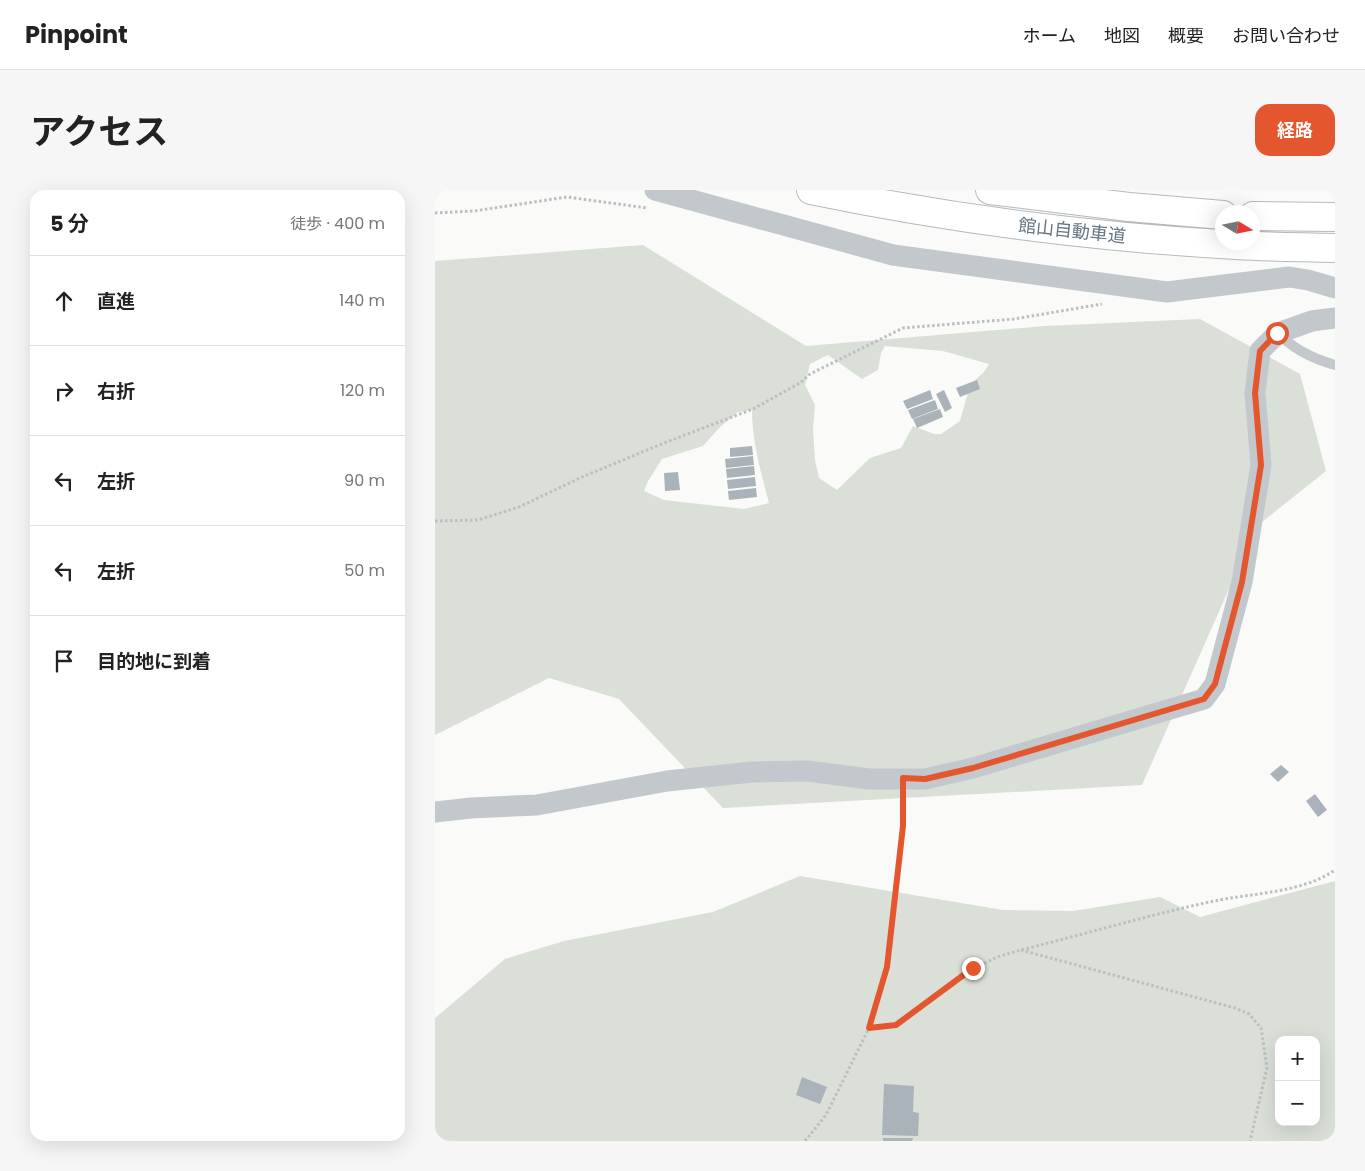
<!DOCTYPE html>
<html lang="ja">
<meta charset="utf-8">
<style>
body{margin:0;font-family:Poppins,"Noto Sans JP",sans-serif;background:#f6f6f6;color:#222}
.controls{position:absolute;right:15px;bottom:15px;display:grid;overflow:hidden;border-radius:10px;box-shadow:0 5px 20px #0002}
.controls button{width:45px;height:45px;display:grid;place-items:center;padding:0;border:0;border-bottom:1px solid #e0e0e0;background:#fff;color:#222;font:25px sans-serif}
.compass{position:absolute;left:780px;top:15px;width:45px;height:45px;border-radius:50%;background:#fff;box-shadow:0 5px 20px #0002;rotate:100deg}
.stop{position:absolute;width:15px;height:15px;margin:-11px;border:4px solid #e4572e;border-radius:50%;background:#fff}
.stop.end{background:#e4572e;border-color:#fff;box-shadow:0 1px 5px #0008}
.list{margin:0;padding:0;list-style:none}
h2{display:flex;justify-content:space-between;align-items:center;height:65px;margin:0;padding:0 20px;font-size:21px}
h2 small{font-size:16px;font-weight:400;color:#767676}
.list li{display:grid;grid-template-columns:32px 1fr auto;gap:15px;align-items:center;box-sizing:border-box;height:90px;padding:0 20px;border-top:1px solid #e0e0e0}
.list b{display:block;font-size:19px;white-space:nowrap}
.list em{font-size:16px;font-style:normal;color:#767676}
.icon{flex:none;width:28px;height:28px;fill:none;stroke:currentColor;stroke-width:2;stroke-linecap:round;stroke-linejoin:round}
.map{position:relative;flex:none;width:900px;height:951px;overflow:hidden;border-radius:15px}
header{display:flex;align-items:center;gap:30px;box-sizing:border-box;height:70px;padding:0 25px;background:#fff;border-bottom:1px solid #e0e0e0}
header strong{font-size:24px}
nav{display:flex;gap:28px;margin-inline-start:auto;font-size:18px}
.intro{display:flex;align-items:center;justify-content:space-between;box-sizing:border-box;height:120px;padding:0 30px}
h1{margin:0;font-size:35px}
.button{padding:12px 22px;border-radius:15px;background:#e4572e;color:#fff;font-size:18px;font-weight:700}
main{display:flex;gap:30px;padding:0 30px}
aside{flex:1;background:#fff;border-radius:15px;box-shadow:0 5px 20px #0002}
.map>svg:first-child{display:block}
</style>
<header>
<strong>Pinpoint</strong>
<nav><a>ホーム</a><a>地図</a><a>概要</a><a>お問い合わせ</a></nav>
</header>
<div class="intro"><h1>アクセス</h1><a class="button">経路</a></div>
<main>
<aside>
<h2>5 分<small>徒歩 · 400 m</small></h2>
<ul class="list">
<li><svg class="icon" aria-label="ahead" viewBox="0 0 24 24"><path d="M12 20V5M6 11l6-6 6 6"/></svg><div><b>直進</b></div><em>140 m</em></li>
<li><svg class="icon" aria-label="right" viewBox="0 0 24 24"><path d="M7 20v-9h11M14 6l5 5-5 5"/></svg><div><b>右折</b></div><em>120 m</em></li>
<li><svg class="icon" aria-label="left" viewBox="0 0 24 24"><path d="M17 20v-9H6M10 6l-5 5 5 5"/></svg><div><b>左折</b></div><em>90 m</em></li>
<li><svg class="icon" aria-label="left" viewBox="0 0 24 24"><path d="M17 20v-9H6M10 6l-5 5 5 5"/></svg><div><b>左折</b></div><em>50 m</em></li>
<li><svg class="icon" aria-label="arrive" viewBox="0 0 24 24"><path d="M6 21V4h12l-3 4 3 4H6"/></svg><div><b>目的地に到着</b></div></li>
</ul>
</aside>
<div class="map">
<svg width="900" height="951" viewBox="0 0 900 951">
<rect width="100%" height="100%" fill="#fafaf8"/>
<path fill="#dadfd7" fill-rule="evenodd" d="M208 55 371 156 610 136 765 129 865 184 891 281 822 336 707 595 288 618 184 509 114 488 0 545V71ZM450 156 508 161 554 174 549 182 535 195 525 231 506 244H499L478 236 466 258 435 268 402 300 384 288 380 270 378 239 380 215 370 195 375 174 393 165 427 189 443 180 446 163ZM317 220C317 252 326 282 334 313L309 319 229 310 209 301 213 291 227 269 268 256 284 238 303 222Z
M365 686 568 720 638 721 725 707 765 727 900 691V951H0V828L70 769 129 751 278 722ZM844 850H881V932H844Z"/>
<path fill="#aab3b9" d="M542 190 545 199 525 207 521 198Z
M495 200 498 209 472 219 468 211Z
M509 200 517 218 510 222 501 204Z
M500 210 503 219 477 229 473 220Z
M505 219 508 227 482 238 478 229Z
M317 256 318 265 295 267V258Z
M318 266 319 275 291 278 290 269Z
M319 276 320 285 292 288 291 279Z
M243 282 245 300 230 301 229 283Z
M320 287 321 296 293 299 292 290Z
M321 298 322 307 294 310 293 301Z
M846 575 854 582 843 592 835 584Z
M880 604 892 620 883 627 871 611Z
M367 887 392 897 385 914 361 905Z
M449 894 479 896 478 922 484 923 483 946 447 945Z
M448 948H478L477 951H448Z"/>
<g fill="none" stroke-linecap="round" stroke-linejoin="round">
<g stroke="#b4b9bd" stroke-width="30">
<path id="motorway" d="M376 0C516 29 658 47 801 55 834 57 867 57 900 58
M555 0 694 17 788 25
M818 26 900 27"/>
</g>
<path stroke="#bbbfc2" stroke-width="3" stroke-dasharray="2.5 2.5" stroke-linecap="butt" d="M0 23 39 21 132 7 212 18
M0 331 43 330 84 317 147 287 229 253 318 219 365 193 375 184 468 138 579 129 667 114
M586 760 800 818 814 824 826 838 832 878 815 951
M434 838 461 835 538 779 562 767 586 760C650 744 714 725 779 711 817 703 867 703 900 680
M370 951 391 925 434 838 452 777 469 635 468 607"/>
<path stroke="#c3c8cc" stroke-width="10" d="M843 143C858 159 879 169 900 175"/>
<path stroke="#c3c8cc" stroke-width="21" d="M220 0 458 65 732 102 854 87 873 90 900 98
M0 622 36 618 102 615 232 591 317 582 373 581 434 589H490L538 578 769 509 780 494 807 392 826 275 820 203 825 161 843 143 877 131 900 128"/>
<use href="#motorway" stroke="#fff" stroke-width="28"/>
</g>
<g fill="none" stroke-linecap="round" stroke-linejoin="round">
<path stroke="#e4572e" stroke-width="6" d="M538 778 461 835 434 838 452 777 468 636V588L490 589 538 578 769 509 780 494 807 392 826 275 820 203 825 161 842 143"/>
</g>
<g text-anchor="middle" stroke-width="5" stroke-linejoin="round" paint-order="stroke">
<g font-size="18" fill="#657683" stroke="#fff">
<text transform="translate(637 41) rotate(6)" y="6">館山自動車道</text>
</g>
</g>
</svg>
<div class="controls">
<button>+</button>
<button>−</button>
</div>
<svg class="compass" viewBox="-18 -18 36 36"><path d="M0-13l5 13h-10z" fill="#e53935"/><path d="M0 13l5-13h-10z" fill="#767676"/></svg>
<div class="stop" style="left:842px;top:143px"></div>
<div class="stop end" style="left:538px;top:778px"></div>
</div>
</main>
